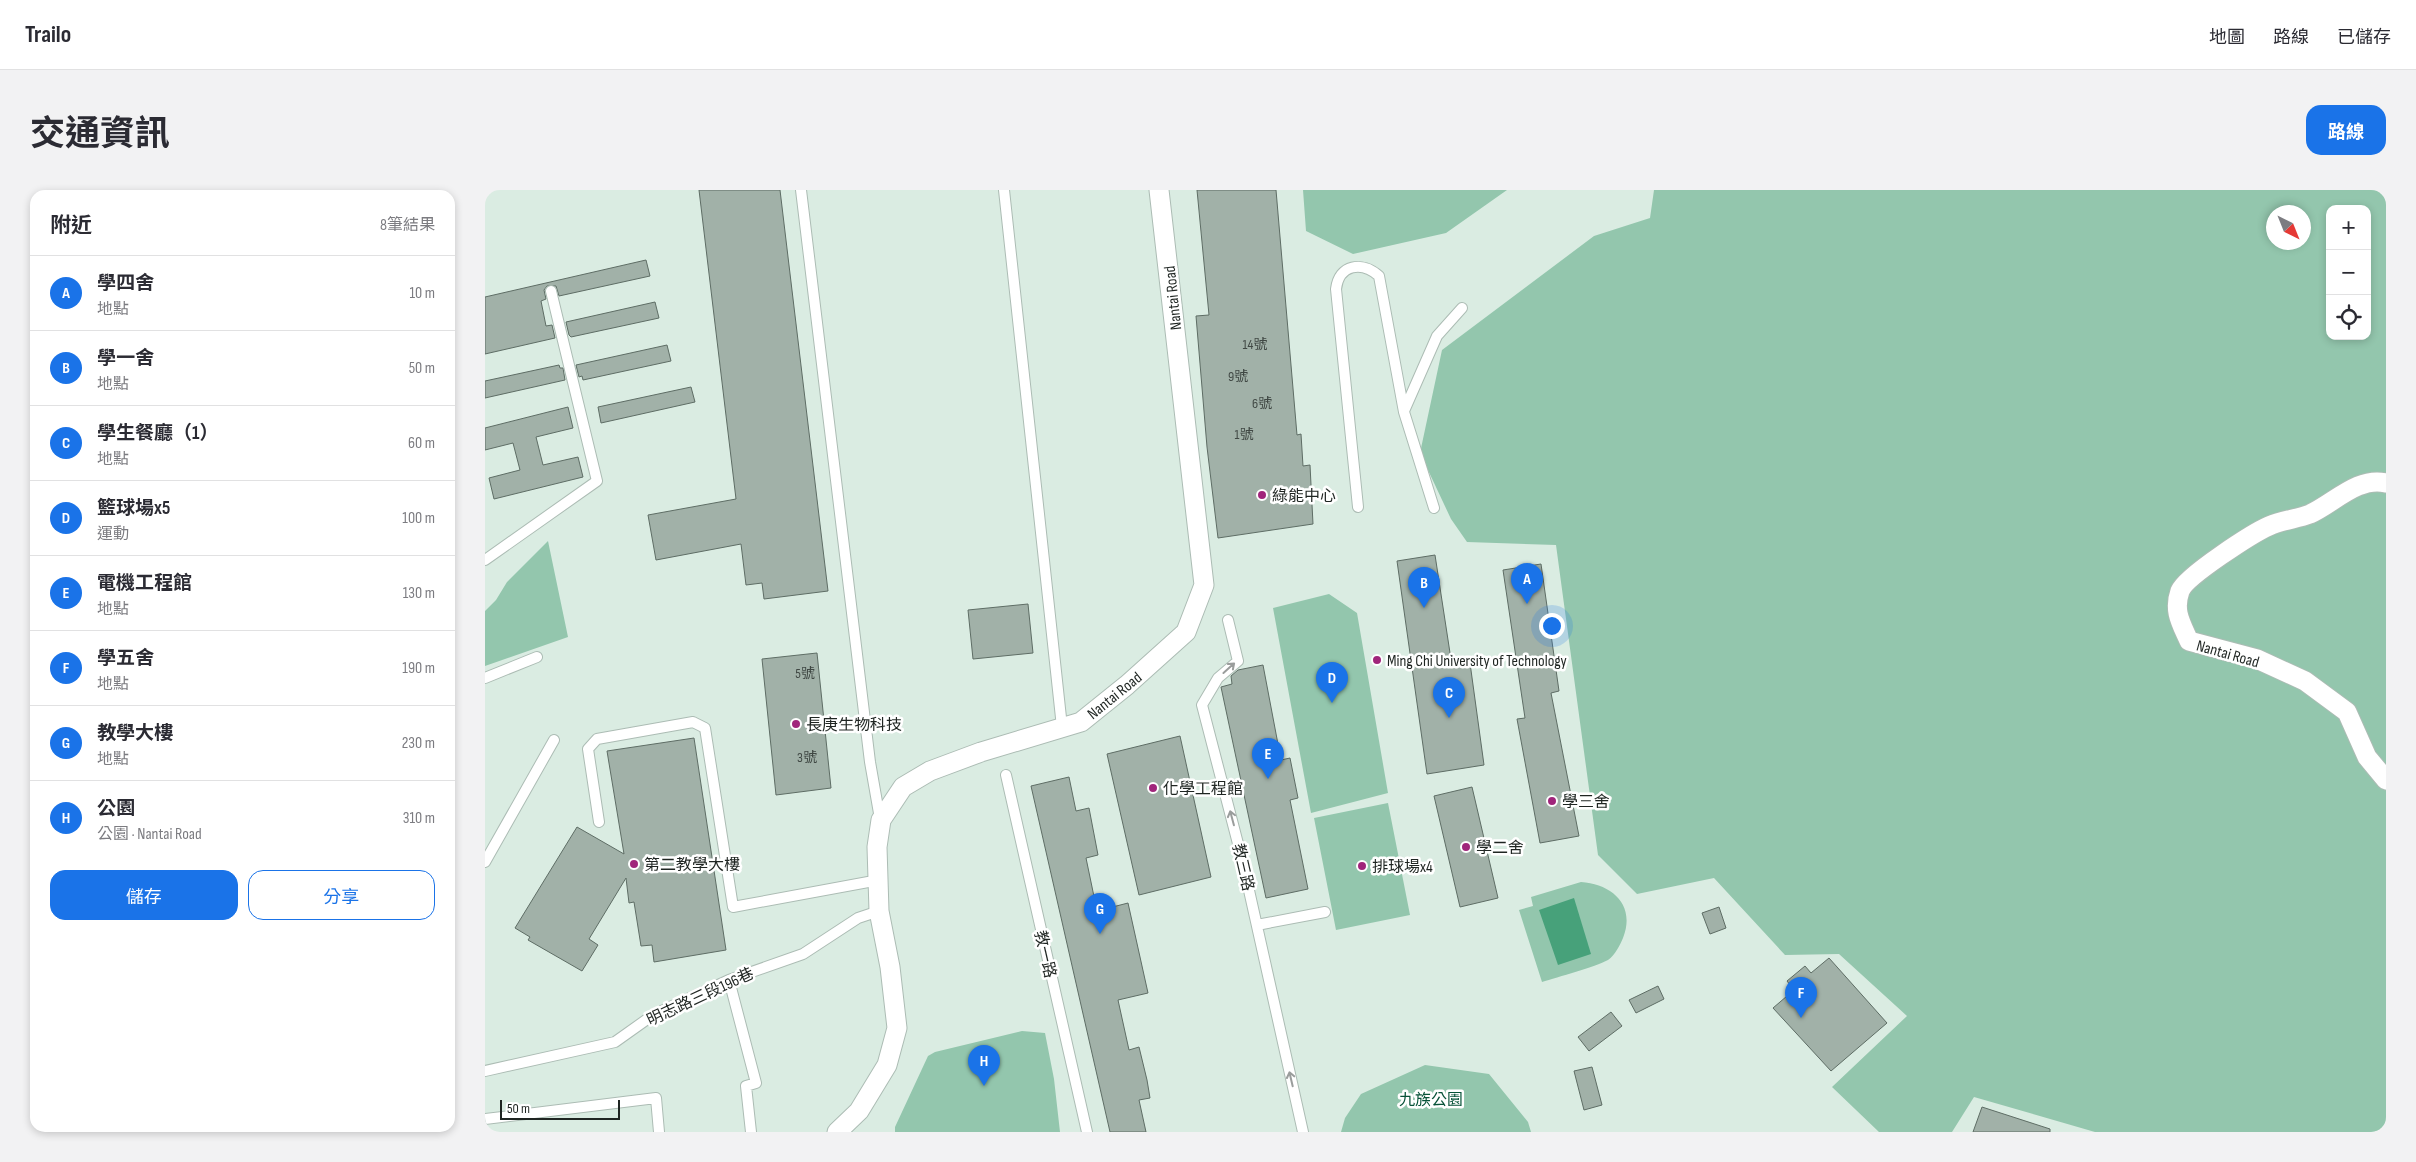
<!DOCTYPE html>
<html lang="zh-TW">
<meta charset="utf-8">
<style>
body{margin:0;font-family:"Sofia Sans Condensed","Noto Sans TC",sans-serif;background:#f2f2f3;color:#2b2b33}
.controls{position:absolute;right:15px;top:15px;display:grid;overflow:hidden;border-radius:10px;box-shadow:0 2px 8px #0003}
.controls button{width:45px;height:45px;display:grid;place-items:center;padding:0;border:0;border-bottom:1px solid #e1e1e2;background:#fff;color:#2b2b33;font:25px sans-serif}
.compass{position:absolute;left:1781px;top:15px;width:45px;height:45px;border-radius:50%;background:#fff;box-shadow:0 2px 8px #0003;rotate:137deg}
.scale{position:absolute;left:15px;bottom:12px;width:120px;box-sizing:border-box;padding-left:5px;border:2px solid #1f2522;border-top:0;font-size:14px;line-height:18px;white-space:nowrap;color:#1f2522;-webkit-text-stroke:4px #fff;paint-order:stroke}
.you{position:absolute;left:1066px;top:435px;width:18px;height:18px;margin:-12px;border:4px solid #fff;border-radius:50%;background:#1a73e8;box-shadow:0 0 0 8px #1a73e833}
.badge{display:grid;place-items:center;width:32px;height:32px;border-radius:50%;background:#1a73e8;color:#fff;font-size:16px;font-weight:700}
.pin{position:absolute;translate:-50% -41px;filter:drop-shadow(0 1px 2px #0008)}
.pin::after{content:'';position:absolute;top:26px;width:18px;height:15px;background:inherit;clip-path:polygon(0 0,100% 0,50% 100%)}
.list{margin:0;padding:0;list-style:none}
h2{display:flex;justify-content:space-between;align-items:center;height:65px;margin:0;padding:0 20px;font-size:21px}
h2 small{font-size:16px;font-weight:400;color:#7c7c81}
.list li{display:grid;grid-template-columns:32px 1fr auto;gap:15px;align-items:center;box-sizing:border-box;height:75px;padding:0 20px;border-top:1px solid #e1e1e2}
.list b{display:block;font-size:19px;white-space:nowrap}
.list p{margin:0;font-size:16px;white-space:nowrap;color:#7c7c81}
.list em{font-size:16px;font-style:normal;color:#7c7c81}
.actions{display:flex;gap:10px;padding:15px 20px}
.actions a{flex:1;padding:11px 0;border:1px solid #1a73e8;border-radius:15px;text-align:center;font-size:18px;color:#1a73e8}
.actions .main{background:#1a73e8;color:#fff}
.icon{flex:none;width:28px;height:28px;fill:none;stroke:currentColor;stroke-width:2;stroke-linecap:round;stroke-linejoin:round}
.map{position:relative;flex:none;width:1901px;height:942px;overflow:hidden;border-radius:15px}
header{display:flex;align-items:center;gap:30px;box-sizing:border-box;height:70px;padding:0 25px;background:#fff;border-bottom:1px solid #e1e1e2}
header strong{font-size:24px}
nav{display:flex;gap:28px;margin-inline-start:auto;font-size:18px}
.intro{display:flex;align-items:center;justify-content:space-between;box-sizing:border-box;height:120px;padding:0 30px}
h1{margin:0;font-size:35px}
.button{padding:12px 22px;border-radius:15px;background:#1a73e8;color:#fff;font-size:18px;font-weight:700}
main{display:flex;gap:30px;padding:0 30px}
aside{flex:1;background:#fff;border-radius:15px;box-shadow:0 2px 8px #0003}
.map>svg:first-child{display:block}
</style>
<header>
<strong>Trailo</strong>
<nav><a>地圖</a><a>路線</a><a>已儲存</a></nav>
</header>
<div class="intro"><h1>交通資訊</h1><a class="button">路線</a></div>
<main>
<aside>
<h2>附近<small>8筆結果</small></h2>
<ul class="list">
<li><span class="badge">A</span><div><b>學四舍</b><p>地點</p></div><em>10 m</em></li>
<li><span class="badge">B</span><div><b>學一舍</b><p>地點</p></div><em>50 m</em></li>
<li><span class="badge">C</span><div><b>學生餐廳（1）</b><p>地點</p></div><em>60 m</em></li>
<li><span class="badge">D</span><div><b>籃球場x5</b><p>運動</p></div><em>100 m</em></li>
<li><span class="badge">E</span><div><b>電機工程館</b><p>地點</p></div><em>130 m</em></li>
<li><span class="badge">F</span><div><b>學五舍</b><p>地點</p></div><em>190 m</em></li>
<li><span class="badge">G</span><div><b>教學大樓</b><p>地點</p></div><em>230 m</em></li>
<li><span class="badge">H</span><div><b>公園</b><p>公園 · Nantai Road</p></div><em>310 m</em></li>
</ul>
<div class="actions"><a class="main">儲存</a><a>分享</a></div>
</aside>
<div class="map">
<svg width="1901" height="942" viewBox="0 0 1901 942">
<rect width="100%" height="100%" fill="#daece2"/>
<path fill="#93c6ad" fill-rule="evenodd" d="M818 0H1022L961 43 868 64 821 41Z
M1169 0H1901V942H1610L1489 907 1467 942H1394L1347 897 1422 826 1354 764 1300 765 1229 688 1152 704 1113 665 1071 355 982 352 966 329 935 263 957 160 1109 46 1165 28ZM1845 19H1882V146H1845ZM1788 22H1818V52H1788Z
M63 351 83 447 0 476V421L11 410 22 392Z
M844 404 872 423 903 603 826 623 788 418Z
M903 613 925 725 851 740 829 628Z
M1096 692C1127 694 1151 715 1138 748 1135 755 1130 765 1123 770 1110 777 1073 787 1057 792L1034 720 1048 716 1046 707Z
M537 841 560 843 569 889 575 942H410V937L443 866 450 862Z
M940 875 1004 884 1043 932 1046 942H856L860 928 876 904Z"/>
<path fill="#47a17a" d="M1089 708 1106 764 1073 775 1054 720Z"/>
<path fill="#a1b1a8" stroke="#5e6d65" d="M214 0H295L343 401 279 409 277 393 261 395 256 354 171 370 163 325 251 309Z
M712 0H791L812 245 816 244 818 276 825 275 828 334 733 348 722 257 711 126 724 125Z
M161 70 165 86 74 106 71 96H62L59 100 61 109 56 111 61 136 67 135 70 148 0 164V107Z
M170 112 174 128 86 147 84 145 81 132Z
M182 155 186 171 98 190 97 186 94 187 91 175Z
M74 175 75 178H78L80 190 0 208V191Z
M206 197 210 212 116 233 113 217Z
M83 217 88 238 51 247 58 275 93 267 98 287 9 309 4 288 35 280 28 253 0 260V238Z
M950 365 967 476 985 473 999 575 942 584 912 371Z
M1056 374 1074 501 1066 503 1094 646 1055 653 1032 529 1040 528 1018 380Z
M543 414 548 463 488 469 483 420Z
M332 463 346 598 291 605 277 469Z
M778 475 796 570 805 568 813 608 805 610 823 699 781 708 736 497 747 494 746 486 753 480Z
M695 546 726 687 654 705 622 564Z
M209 548 241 760 169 772 167 755 156 756 149 712 144 713 141 688 104 749 113 755 97 781 43 750 45 747 30 738 92 637 139 664 122 561Z
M584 587 591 621 604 618 613 665 601 668 612 721 643 713 663 803 633 810 644 860 654 857 662 890 665 908 654 910 661 942H625L546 596Z
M987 597 1013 708 975 717 949 606Z
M1234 717 1241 738 1225 744 1217 723Z
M1344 768 1402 833 1346 881 1288 818 1309 800 1302 791 1320 776 1326 783Z
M1173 796 1179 809 1151 823 1144 810Z
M1126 822 1137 836 1104 861 1093 847Z
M1107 877 1117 915 1099 920 1089 881Z
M1497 917 1565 939V942H1488Z"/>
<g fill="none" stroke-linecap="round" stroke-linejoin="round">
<g stroke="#acbcb4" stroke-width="12">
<path id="lane" d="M316 0 385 572 395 629
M519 0 577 537
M919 221 952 146 977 118
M873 317 851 99C854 74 877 71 894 86L919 222 949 318
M0 370 112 291 66 101
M743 430 753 471 733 488 717 515 757 669 818 942
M0 488 52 467
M521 585 602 942
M114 632 103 559 112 549 208 532 220 538 248 717 394 690
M0 672 69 550
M772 735 840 722
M244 790 271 893 261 896 266 942
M0 881 130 852 168 825 244 790 318 764 373 728 394 721
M0 929 171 908 174 942"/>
</g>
<g stroke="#acbcb4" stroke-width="21">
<path id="street" d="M1901 293C1873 286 1848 314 1825 324 1812 329 1797 330 1784 336 1768 343 1701 386 1695 401 1688 421 1696 433 1704 451L1772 469 1820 491 1862 522 1882 567 1901 590
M352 942 374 921 402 875 412 838 405 777 394 721 392 657 396 630 418 597 445 581 496 562 596 532 642 495 701 442 719 395 674 0"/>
</g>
<use href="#lane" stroke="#fff" stroke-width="10"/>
<use href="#street" stroke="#fff" stroke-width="19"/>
</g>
<defs><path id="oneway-shaft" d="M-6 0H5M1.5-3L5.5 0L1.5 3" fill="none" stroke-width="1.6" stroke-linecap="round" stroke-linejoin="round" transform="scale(1.25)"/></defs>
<g stroke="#9a9d9c">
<use href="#oneway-shaft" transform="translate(744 478) rotate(-42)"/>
<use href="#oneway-shaft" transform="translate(747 628) rotate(-105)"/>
<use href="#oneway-shaft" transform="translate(806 889) rotate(-103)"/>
</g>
<g fill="#a0257b" stroke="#fff" stroke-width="2">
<circle cx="777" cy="305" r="5"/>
<circle cx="892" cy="470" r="5"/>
<circle cx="311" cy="534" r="5"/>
<circle cx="668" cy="598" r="5"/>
<circle cx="1067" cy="611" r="5"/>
<circle cx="981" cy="657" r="5"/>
<circle cx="149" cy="674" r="5"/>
<circle cx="877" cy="676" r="5"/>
</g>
<g text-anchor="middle" stroke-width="5" stroke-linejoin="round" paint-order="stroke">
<g font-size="14" fill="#404844">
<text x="770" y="159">14號</text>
<text x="753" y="191">9號</text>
<text x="777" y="218">6號</text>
<text x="759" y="249">1號</text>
<text x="320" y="488">5號</text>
<text x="322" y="572">3號</text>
</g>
<g font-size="16" fill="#1f2522" stroke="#fff">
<text transform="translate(687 108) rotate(-96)" y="6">Nantai Road</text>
<text transform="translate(1743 463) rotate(16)" y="6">Nantai Road</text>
<text transform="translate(629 505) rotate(-39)" y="6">Nantai Road</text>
<text transform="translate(759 677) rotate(77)" y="6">教三路</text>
<text transform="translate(561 764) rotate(77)" y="6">教一路</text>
<text transform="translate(215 806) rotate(-25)" y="6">明志路三段196巷</text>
</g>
<g font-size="16" fill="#1f2522" stroke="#fff" text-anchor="start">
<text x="787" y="311">綠能中心</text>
<text x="902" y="476">Ming Chi University of Technology</text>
<text x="321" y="540">長庚生物科技</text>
<text x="678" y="604">化學工程館</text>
<text x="1077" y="617">學三舍</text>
<text x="991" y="663">學二舍</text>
<text x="159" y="680">第二教學大樓</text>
<text x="887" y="682">排球場x4</text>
</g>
<g font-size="16" fill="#075238" stroke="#fff">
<text x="946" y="915">九族公園</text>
</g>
</g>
</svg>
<div class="controls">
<button>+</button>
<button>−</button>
<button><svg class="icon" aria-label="locate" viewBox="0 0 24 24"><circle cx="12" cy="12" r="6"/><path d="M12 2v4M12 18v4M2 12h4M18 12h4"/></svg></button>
</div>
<svg class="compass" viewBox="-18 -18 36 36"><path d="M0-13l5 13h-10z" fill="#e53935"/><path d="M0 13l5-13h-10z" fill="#7c7c81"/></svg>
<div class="scale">50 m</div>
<div class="you"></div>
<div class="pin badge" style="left:1042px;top:414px">A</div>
<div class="pin badge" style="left:939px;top:418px">B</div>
<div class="pin badge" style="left:964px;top:528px">C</div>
<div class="pin badge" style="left:847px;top:513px">D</div>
<div class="pin badge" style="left:783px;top:589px">E</div>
<div class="pin badge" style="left:1316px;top:828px">F</div>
<div class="pin badge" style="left:615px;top:744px">G</div>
<div class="pin badge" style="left:499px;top:896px">H</div>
</div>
</main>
